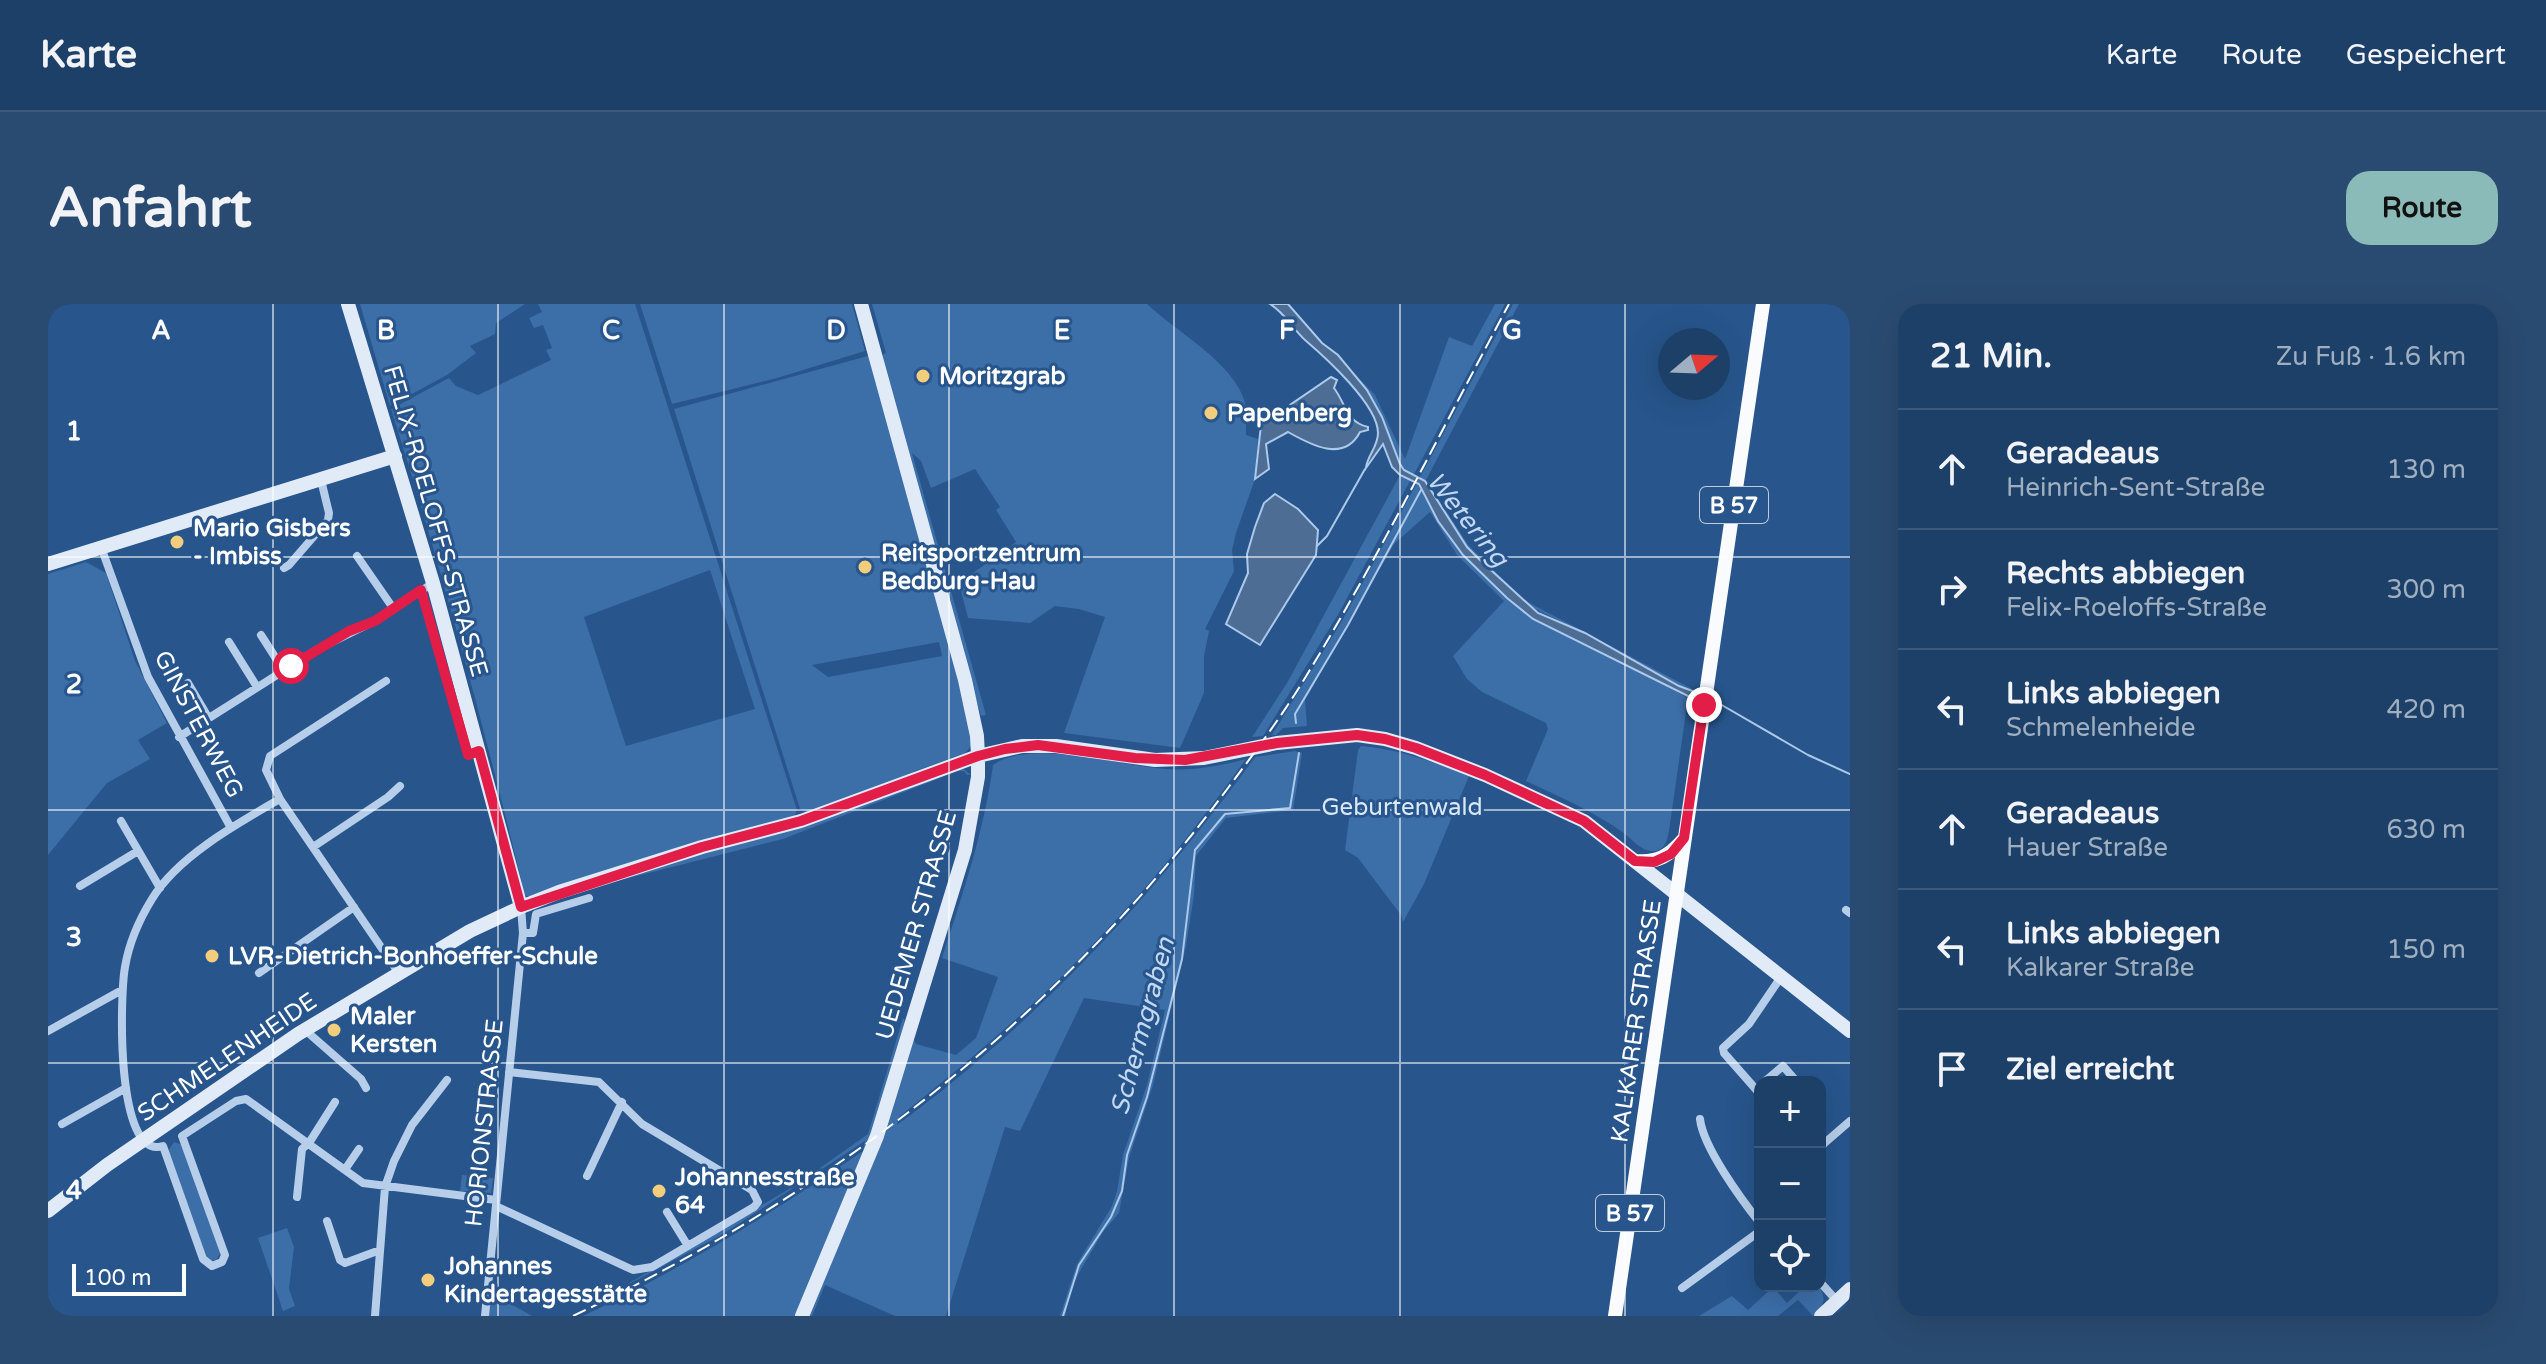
<!DOCTYPE html>
<html lang="de">
<meta charset="utf-8">
<style>
body{margin:0;font-family:"Varela Round",sans-serif;background:#2a4b71;color:#f1f3f6}
.controls{position:absolute;right:24px;bottom:24px;display:grid;overflow:hidden;border-radius:16px;box-shadow:0 8px 32px #0002}
.controls button{width:72px;height:72px;display:grid;place-items:center;padding:0;border:0;border-bottom:2px solid #3b597d;background:#1d4069;color:#f1f3f6;font:40px sans-serif}
.compass{position:absolute;left:1610px;top:24px;width:72px;height:72px;border-radius:50%;background:#1d4069;box-shadow:0 8px 32px #0002;rotate:71deg}
.scale{position:absolute;left:24px;bottom:20px;width:114px;box-sizing:border-box;padding-left:8px;border:4px solid #fff;border-top:0;font-size:22px;line-height:28px;white-space:nowrap;color:#fff;-webkit-text-stroke:6px #27558c;paint-order:stroke}
.stop{position:absolute;width:24px;height:24px;margin:-18px;border:6px solid #e11d48;border-radius:50%;background:#fff}
.stop.end{background:#e11d48;border-color:#fff;box-shadow:0 2px 8px #0008}
.list{margin:0;padding:0;list-style:none}
h2{display:flex;justify-content:space-between;align-items:center;height:104px;margin:0;padding:0 32px;font-size:34px}
h2 small{font-size:26px;font-weight:400;color:#a0afc0}
.list li{display:grid;grid-template-columns:52px 1fr auto;gap:24px;align-items:center;box-sizing:border-box;height:120px;padding:0 32px;border-top:2px solid #3b597d}
.list b{display:block;font-size:30px;white-space:nowrap}
.list p{margin:0;font-size:26px;white-space:nowrap;color:#a0afc0}
.list em{font-size:26px;font-style:normal;color:#a0afc0}
.icon{flex:none;width:44px;height:44px;fill:none;stroke:currentColor;stroke-width:2;stroke-linecap:round;stroke-linejoin:round}
.map{position:relative;flex:none;width:1802px;height:1012px;overflow:hidden;border-radius:24px}
header{display:flex;align-items:center;gap:48px;box-sizing:border-box;height:112px;padding:0 40px;background:#1d4069;border-bottom:2px solid #3b597d}
header strong{font-size:38px}
nav{display:flex;gap:44px;margin-inline-start:auto;font-size:28px}
.intro{display:flex;align-items:center;justify-content:space-between;box-sizing:border-box;height:192px;padding:0 48px}
h1{margin:0;font-size:56px}
.button{padding:20px 36px;border-radius:24px;background:#8bbbb9;color:#111;font-size:28px;font-weight:700}
main{display:flex;gap:48px;padding:0 48px}
aside{flex:1;background:#1d4069;border-radius:24px;box-shadow:0 8px 32px #0002}
.map>svg:first-child{display:block}
</style>
<header>
<strong>Karte</strong>
<nav><a>Karte</a><a>Route</a><a>Gespeichert</a></nav>
</header>
<div class="intro"><h1>Anfahrt</h1><a class="button">Route</a></div>
<main>
<div class="map">
<svg width="1802" height="1012" viewBox="0 0 1802 1012">
<rect width="100%" height="100%" fill="#27558c"/>
<path fill="#3c6ea8" fill-rule="evenodd" d="M312 0H477L448 19 447 30 422 42 428 49 399 71 342 102Z
M490 0H587L749 506 745 515 489 592H478L471 581 474 579C435 420 393 262 343 105L401 74 408 82 430 91 503 56 498 46 504 44 495 21 486 24 481 14 494 8ZM662 266 707 405 578 442 536 313Z
M592 0H804L817 47 729 74 624 100Z
M824 0H1099C1127 27 1187 59 1197 99 1199 108 1198 121 1198 131L1210 135 1207 175 1188 229 1184 246 1186 267 1157 325 1161 327 1156 352V389L1132 444 1016 429 1057 313 1031 305 1007 302 982 319 920 314 911 279 968 238 948 206 952 203 927 165 883 184 873 157 864 149 938 411 933 412 900 302 834 51 838 49Z
M1447 0H1457L1365 172C1344 159 1344 131 1333 110 1323 92 1308 78 1300 63L1327 91 1357 155 1401 33 1424 42Z
M1465 0H1471L1378 176 1421 242 1476 296 1644 385 1643 388 1537 329 1481 302 1419 243 1387 192 1377 177 1371 175Z
M823 51 922 413 925 440 917 449 867 467 842 481 761 510 752 505 626 105ZM891 338 894 352 780 373 764 361Z
M1352 171 1363 175 1291 309 1215 432 1204 433 1239 379Z
M1369 179 1390 217 1415 251 1472 306 1485 315 1569 355 1640 394 1621 527C1619 538 1616 548 1603 547 1592 546 1585 536 1577 530 1547 508 1512 493 1478 477L1500 425 1498 419 1434 388 1419 375 1405 352 1456 297 1409 251 1382 208 1346 240 1257 396 1259 422 1235 424 1228 431H1224L1294 317Z
M38 258 58 269 87 357 119 419 90 436 102 455 59 479 0 551V270Z
M1313 442C1351 445 1385 458 1421 472L1376 580 1355 618 1353 611 1310 554 1297 546 1310 446Z
M1247 447 1254 449 1245 506 1178 514 1148 552 1146 591 1138 642 1105 781 1081 854 1071 909 1055 928 1032 967 1024 983 1017 1012H1012L1029 960 1064 902 1069 887 1075 851 1099 781 1117 706 1036 694 972 827 957 823 898 1012H847L777 981 764 1012H759L863 730 868 740 908 751 928 734 950 673 894 654C915 589 936 527 945 461 982 434 1073 462 1118 465 1145 467 1172 462 1198 455 1153 518 1105 578 1051 634 990 700 921 757 851 813L849 821C988 719 1106 592 1207 453Z
M913 463 923 471H919L916 467H910L735 535 573 576 485 604 486 601Z
M855 714 859 722 825 832 750 1012H535C633 965 725 909 815 847L817 837 675 930 559 992 748 881 820 830Z
M126 838 135 841 173 948 169 955 164 957 157 954 120 847Z
M414 871 445 874 443 889 412 887Z
M239 924 246 943 241 985 247 1002 235 1007 210 934Z
M1757 982H1771C1779 996 1776 1001 1765 1012L1750 996 1730 1012H1651L1684 992 1700 1006 1725 983 1739 999Z
M442 988 484 1012H439Z"/>
<path fill="#4e6d94" stroke="#abc9ea" stroke-width="2" d="M1222 0H1240L1274 39 1290 51 1319 86 1334 113 1352 160 1356 166 1377 177 1419 243 1432 256 1490 309 1537 329 1631 382 1650 389 1648 396 1485 315 1459 294 1415 251 1390 217 1371 180 1352 171 1344 163 1335 140 1318 164C1319 152 1330 143 1330 129 1330 101 1278 54 1257 36 1244 24 1237 9 1222 0Z
M1283 73 1289 76 1286 84C1298 100 1298 118 1320 123V126L1312 128C1296 159 1263 141 1240 128L1218 140 1221 165 1207 175 1213 121 1230 111H1239L1242 101Z
M1227 190 1250 205 1270 226 1268 251 1212 341 1178 320 1200 269 1199 250 1207 223 1216 199Z"/>
<g fill="none" stroke-linecap="round" stroke-linejoin="round">
<path stroke="#abc9ea" stroke-width="2" d="M1269 242 1279 232 1317 165
M1672 400 1760 451 1802 470
M1248 419 1247 410 1300 321 1373 186
M1015 1012 1031 961 1063 913 1074 887 1079 851 1099 793 1134 655 1147 546 1177 510 1242 504 1251 449"/>
<path stroke="#b6ceea" stroke-width="8" d="M53 243 100 373 183 524
M309 252 345 304
M236 264 241 261 280 216 281 209 273 176
M373 286 420 451 431 447
M213 331 236 367
M181 338 209 383
M140 379 160 413
M131 433 270 345 327 317 385 279
M232 495 218 466 222 452 338 377
M73 517 112 584
M265 543 340 493 352 482
M32 582 90 547
M1798 606 1802 609
M475 629H485L488 610 541 594
M350 668 232 495C190 519 129 553 104 595 91 616 81 639 77 663 72 691 67 857 115 842L155 955 164 962 174 958 177 951 134 832 188 797 198 795 315 879 448 896
M211 669 306 603
M257 726 313 775 318 784
M0 727 74 686
M1716 778 1735 762 1749 778
M1712 790 1676 749 1675 744 1701 720 1733 673
M1652 815C1655 843 1693 895 1712 919
M14 820 78 784
M1772 843 1802 817
M298 864 311 845
M539 872 574 798
M249 893 254 845 261 839 287 798
M448 902 585 966 604 963 706 903 710 898 704 886 594 820 551 778 461 768
M619 908 640 942
M279 917 292 956 297 959 332 946
M1772 978 1789 997
M1634 984 1712 927
M327 1012 337 883 346 857 364 821 399 776
M437 1012 475 629 473 603"/>
<path stroke="#e1ebf8" stroke-width="14" d="M300 0 385 279 473 603
M0 260 347 152
M0 907 59 861 250 730 422 627 473 603 511 588 654 543 753 517 930 452 974 442H1008L1107 456 1156 454 1229 439 1309 431 1337 435 1368 444 1437 471 1536 517 1802 727
M754 1012 829 832 917 546 930 473V452L929 432 917 376 813 0
M1773 1012 1802 985"/>
<path stroke="#f9fbfe" stroke-width="14" d="M1587 557C1610 559 1621 552 1636 535
M1567 1012 1715 0"/>
<path stroke="#fff" stroke-width="2" stroke-dasharray="14 6" stroke-linecap="butt" d="M525 1012C785 889 1008 715 1180 484 1207 448 1234 412 1257 374 1331 253 1394 125 1461 0"/>
</g>
<g fill="none" stroke-linecap="round" stroke-linejoin="round">
<path stroke="#e11d48" stroke-width="10" d="M243 362 301 327 327 317 373 286 420 451 431 447 473 603 654 543 753 517 930 452 957 445 990 441 1087 454 1137 456 1229 439 1309 431 1337 435 1368 444 1437 471 1536 517 1587 557 1606 558 1623 550 1636 534 1656 401"/>
</g>
<path fill="none" stroke="#fff" stroke-width="2" stroke-opacity="0.55" d="M225 0V1012M450 0V1012M676 0V1012M901 0V1012M1126 0V1012M1352 0V1012M1577 0V1012M0 253H1802M0 506H1802M0 759H1802"/>
<g fill="#f2ce7c" stroke="#27558c" stroke-width="3">
<circle cx="875" cy="72" r="8"/>
<circle cx="1163" cy="109" r="8"/>
<circle cx="129" cy="238" r="8"/>
<circle cx="817" cy="263" r="8"/>
<circle cx="164" cy="652" r="8"/>
<circle cx="286" cy="726" r="8"/>
<circle cx="611" cy="887" r="8"/>
<circle cx="380" cy="976" r="8"/>
</g>
<g text-anchor="middle" stroke-width="6" stroke-linejoin="round" paint-order="stroke">
<g fill="#27558c" stroke="#beccdc" stroke-width="2">
<rect x="1652" y="183" width="68" height="36" rx="6"/>
<rect x="1548" y="891" width="68" height="36" rx="6"/>
</g>
<g font-size="22" font-weight="bold" fill="#fff">
<text x="1686" y="209">B 57</text>
<text x="1582" y="917">B 57</text>
</g>
<g font-size="24" font-weight="bold" fill="#fff" stroke="#27558c" text-anchor="start">
<text x="891" y="80">Moritzgrab</text>
<text x="1179" y="117">Papenberg</text>
<text x="145" y="232">Mario Gisbers<tspan x="145" dy="28">- Imbiss</tspan></text>
<text x="833" y="257">Reitsportzentrum<tspan x="833" dy="28">Bedburg-Hau</tspan></text>
<text x="180" y="660">LVR-Dietrich-Bonhoeffer-Schule</text>
<text x="302" y="720">Maler<tspan x="302" dy="28">Kersten</tspan></text>
<text x="627" y="881">Johannesstraße<tspan x="627" dy="28">64</tspan></text>
<text x="396" y="970">Johannes<tspan x="396" dy="28">Kindertagesstätte</tspan></text>
</g>
<g font-size="24" fill="#fff" stroke="#27558c">
<text transform="translate(388 217) rotate(74)" y="8">FELIX-ROELOFFS-STRASSE</text>
<text transform="translate(151 420) rotate(62)" y="8">GINSTERWEG</text>
<text transform="translate(868 621) rotate(-74)" y="8">UEDEMER STRASSE</text>
<text transform="translate(1588 717) rotate(-82)" y="8">KALKARER STRASSE</text>
<text transform="translate(179 753) rotate(-34)" y="8">SCHMELENHEIDE</text>
<text transform="translate(436 819) rotate(-84)" y="8">HORIONSTRASSE</text>
</g>
<g font-size="24" fill="#dae8f8" stroke="#27558c">
<text x="1354" y="511">Geburtenwald</text>
</g>
<g font-size="26" font-style="italic" fill="#c2d8f1" stroke="#27558c">
<text transform="translate(1420 215) rotate(51)" y="9">Wetering</text>
<text transform="translate(1094 722) rotate(-75)" y="9">Schermgraben</text>
</g>
</g>
<g font-size="26" text-anchor="middle" font-weight="bold" fill="#fff" stroke="#27558c" stroke-width="6" stroke-linejoin="round" paint-order="stroke">
<text x="113" y="35">A</text>
<text x="338" y="35">B</text>
<text x="563" y="35">C</text>
<text x="788" y="35">D</text>
<text x="1014" y="35">E</text>
<text x="1239" y="35">F</text>
<text x="1464" y="35">G</text>
<text x="26" y="136">1</text>
<text x="26" y="389">2</text>
<text x="26" y="642">3</text>
<text x="26" y="895">4</text>
</g>
</svg>
<div class="controls">
<button>+</button>
<button>−</button>
<button><svg class="icon" aria-label="locate" viewBox="0 0 24 24"><circle cx="12" cy="12" r="6"/><path d="M12 2v4M12 18v4M2 12h4M18 12h4"/></svg></button>
</div>
<svg class="compass" viewBox="-18 -18 36 36"><path d="M0-13l5 13h-10z" fill="#e53935"/><path d="M0 13l5-13h-10z" fill="#a0afc0"/></svg>
<div class="scale">100 m</div>
<div class="stop" style="left:243px;top:362px"></div>
<div class="stop end" style="left:1656px;top:401px"></div>
</div>
<aside>
<h2>21 Min.<small>Zu Fuß · 1.6 km</small></h2>
<ul class="list">
<li><svg class="icon" aria-label="ahead" viewBox="0 0 24 24"><path d="M12 20V5M6 11l6-6 6 6"/></svg><div><b>Geradeaus</b><p>Heinrich-Sent-Straße</p></div><em>130 m</em></li>
<li><svg class="icon" aria-label="right" viewBox="0 0 24 24"><path d="M7 20v-9h11M14 6l5 5-5 5"/></svg><div><b>Rechts abbiegen</b><p>Felix-Roeloffs-Straße</p></div><em>300 m</em></li>
<li><svg class="icon" aria-label="left" viewBox="0 0 24 24"><path d="M17 20v-9H6M10 6l-5 5 5 5"/></svg><div><b>Links abbiegen</b><p>Schmelenheide</p></div><em>420 m</em></li>
<li><svg class="icon" aria-label="ahead" viewBox="0 0 24 24"><path d="M12 20V5M6 11l6-6 6 6"/></svg><div><b>Geradeaus</b><p>Hauer Straße</p></div><em>630 m</em></li>
<li><svg class="icon" aria-label="left" viewBox="0 0 24 24"><path d="M17 20v-9H6M10 6l-5 5 5 5"/></svg><div><b>Links abbiegen</b><p>Kalkarer Straße</p></div><em>150 m</em></li>
<li><svg class="icon" aria-label="arrive" viewBox="0 0 24 24"><path d="M6 21V4h12l-3 4 3 4H6"/></svg><div><b>Ziel erreicht</b></div></li>
</ul>
</aside>
</main>
